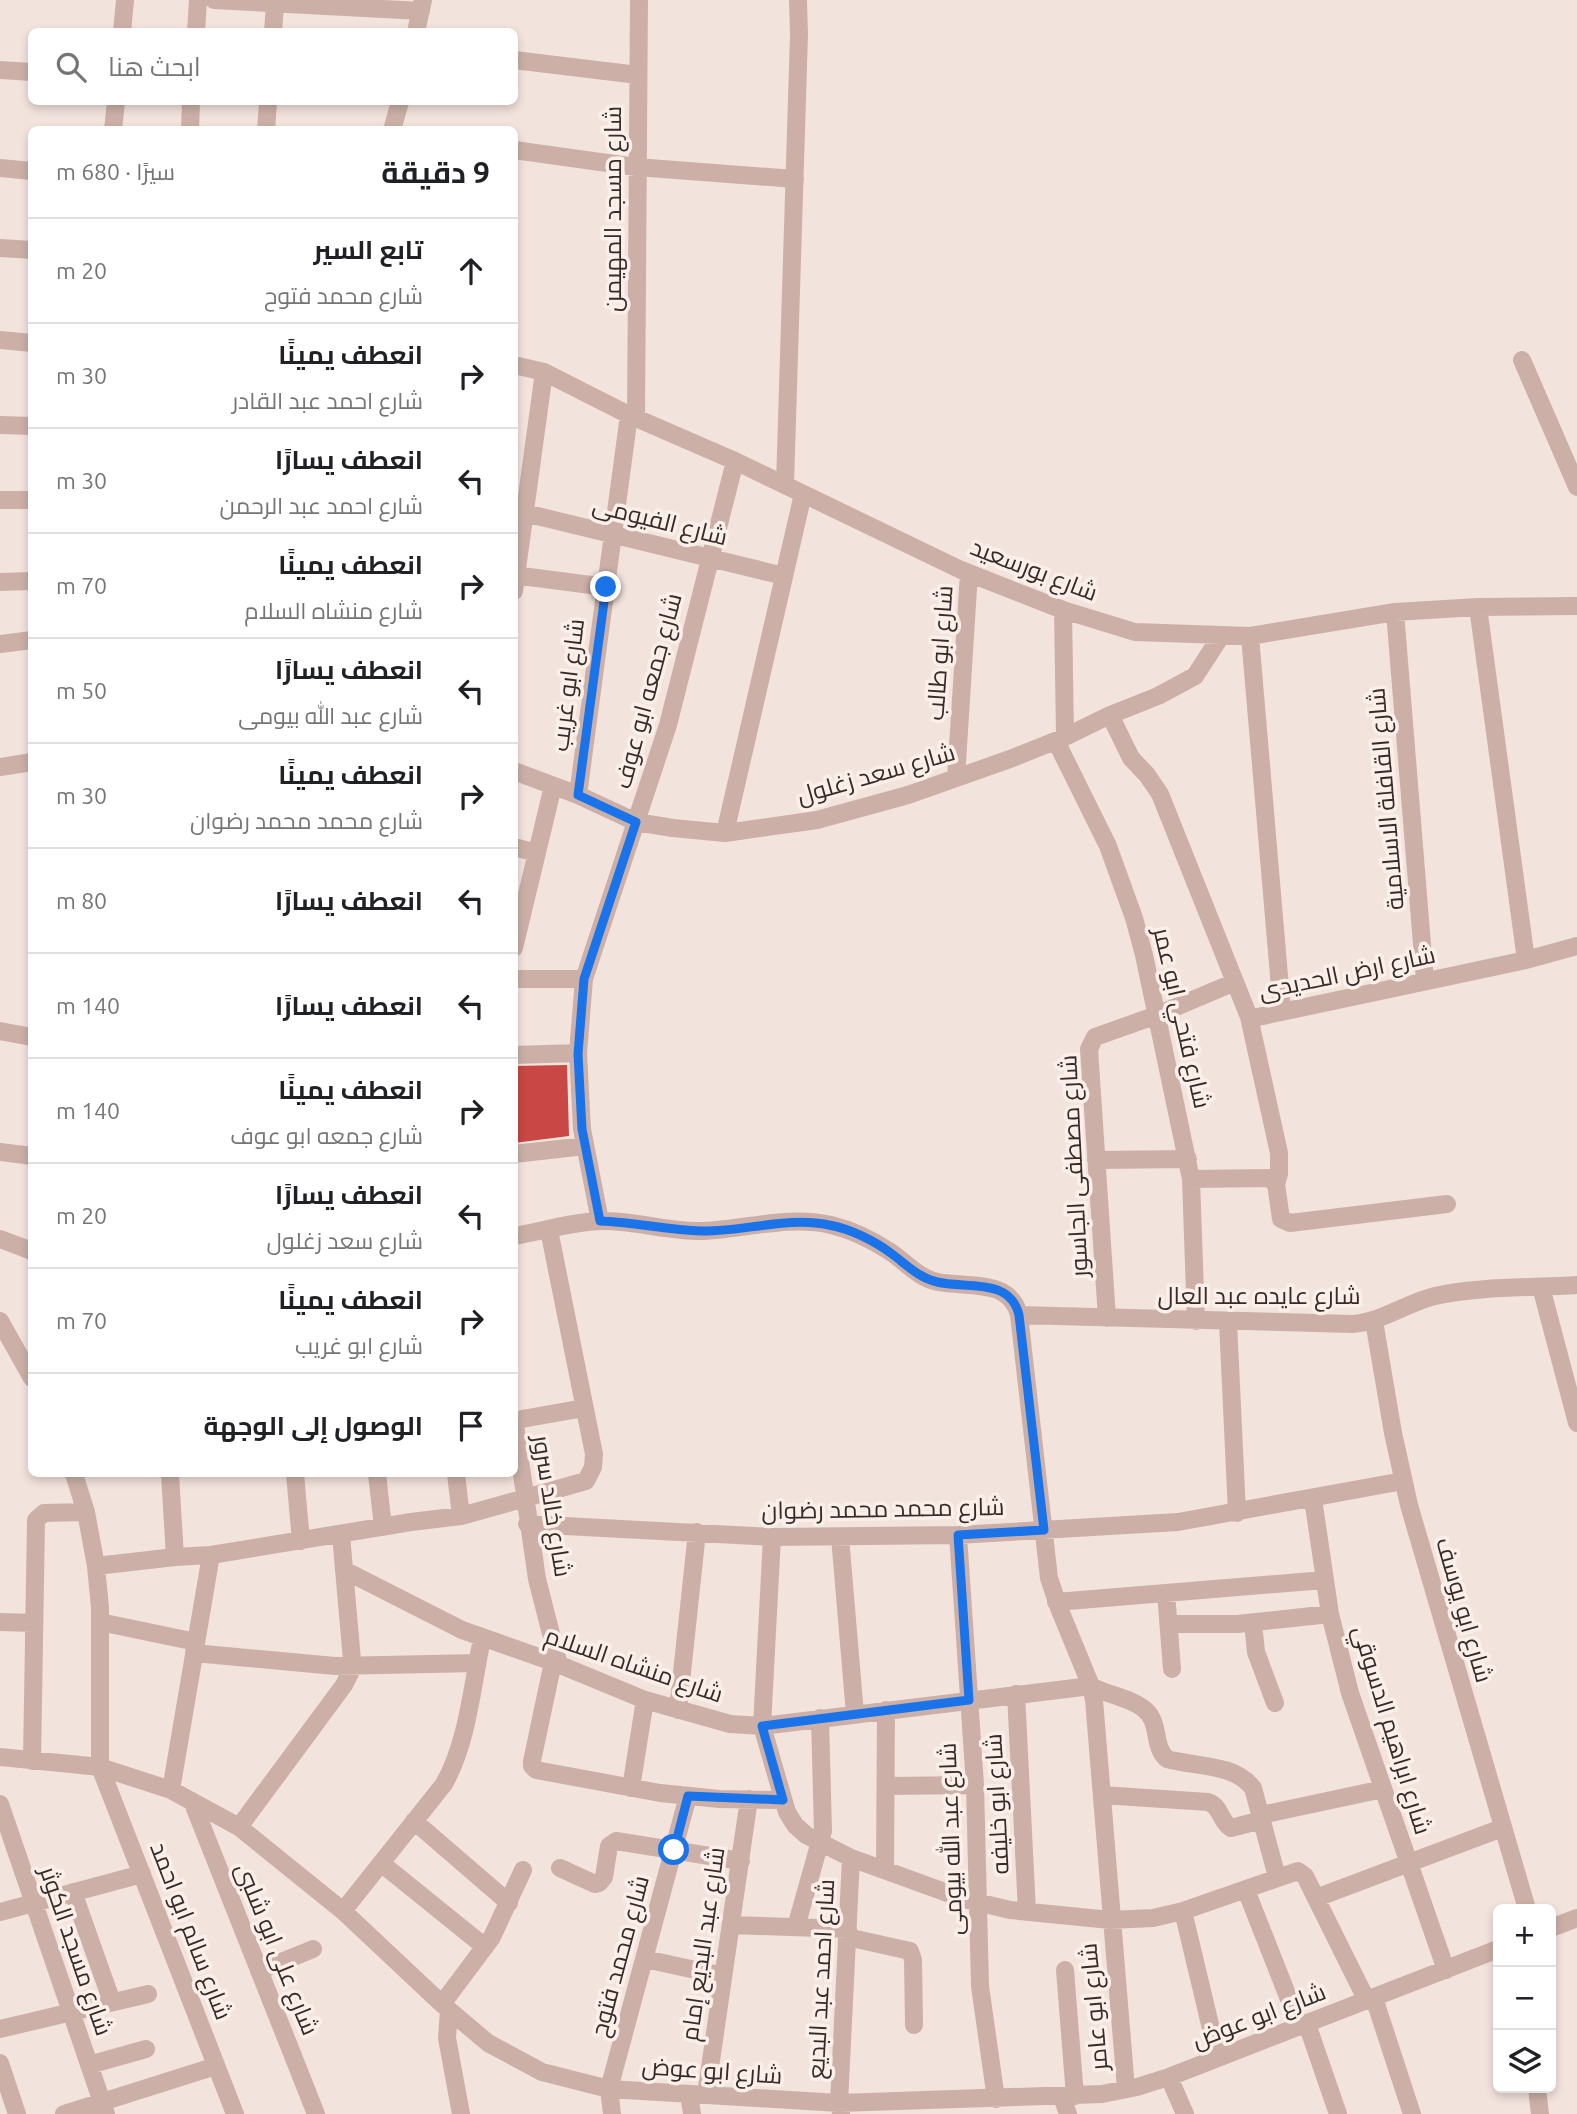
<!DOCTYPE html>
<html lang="ar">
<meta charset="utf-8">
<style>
body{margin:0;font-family:Ubuntu,Cairo,sans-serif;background:#f6f6f6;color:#202124;direction:rtl}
.controls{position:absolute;right:21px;bottom:21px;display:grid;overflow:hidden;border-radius:10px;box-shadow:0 4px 10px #0003}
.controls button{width:63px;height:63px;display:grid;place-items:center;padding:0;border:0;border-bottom:2px solid #e0e0e0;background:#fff;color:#202124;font:35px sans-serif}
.stop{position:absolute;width:21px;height:21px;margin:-16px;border:5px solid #1a73e8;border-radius:50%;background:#fff}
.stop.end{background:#1a73e8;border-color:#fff;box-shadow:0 2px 7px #0008}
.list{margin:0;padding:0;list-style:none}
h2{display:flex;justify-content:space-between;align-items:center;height:91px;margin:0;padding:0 28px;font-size:30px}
h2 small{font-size:23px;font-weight:400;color:#757577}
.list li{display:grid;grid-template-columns:46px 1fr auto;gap:21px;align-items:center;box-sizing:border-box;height:105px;padding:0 28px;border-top:2px solid #e0e0e0}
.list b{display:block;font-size:26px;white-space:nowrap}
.list p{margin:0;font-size:23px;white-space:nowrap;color:#757577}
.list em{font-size:23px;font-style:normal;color:#757577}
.icon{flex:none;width:38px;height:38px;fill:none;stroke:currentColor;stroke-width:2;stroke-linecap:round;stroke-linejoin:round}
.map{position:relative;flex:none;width:1577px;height:2114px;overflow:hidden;direction:ltr}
.search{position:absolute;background:#fff;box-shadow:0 4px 10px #0003;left:28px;top:28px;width:490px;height:77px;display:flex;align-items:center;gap:18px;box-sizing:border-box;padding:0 24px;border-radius:10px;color:#757577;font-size:26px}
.panel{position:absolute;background:#fff;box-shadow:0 4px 10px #0003;left:28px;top:126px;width:490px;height:1351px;border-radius:10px;direction:rtl}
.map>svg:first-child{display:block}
</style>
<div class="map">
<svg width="1577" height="2114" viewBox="0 0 1577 2114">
<rect width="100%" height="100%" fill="#f3e3dd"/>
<path fill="#c94744" d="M567 1065 569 1136 514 1143V1066Z"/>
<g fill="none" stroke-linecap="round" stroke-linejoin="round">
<path stroke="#ccb0a8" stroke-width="18" d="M214 0 421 11
M122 32 125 0
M196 32 198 0
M273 32 275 4
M416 32 423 0
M514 60 638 75
M0 70 32 72
M113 130 116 102
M190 130 191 102
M266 130 268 102
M392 130 400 102
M514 150 636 167 795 179
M0 168 32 171
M0 248 32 250
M0 340 32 343
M1522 360 1577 487
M514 365 544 372 629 415 735 461 961 570 1063 610 1135 632 1250 636 1395 612 1478 607 1577 606
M636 418 639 0
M0 425 32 426
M785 484 799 34 798 0
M0 500H32
M525 513 784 576
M514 575 606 587
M0 582 32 581
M514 591 544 372
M1478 607 1526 960
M1063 610 1065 737
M1395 612 1425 981
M1250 636 1282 1011
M0 644 32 640
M1110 715 1131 758 1147 775 1160 794 1249 1017 1253 1018 1526 960 1577 946
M1056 741 1108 846 1134 918 1144 955 1191 1179 1196 1321
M0 767 32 762
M514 771 578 795 636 822 673 828 725 833 817 820 908 795 1010 759 1065 737 1110 715 1158 696 1195 676 1221 636
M956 778 969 573
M578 795 629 415
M725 833 803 494
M514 847 537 853
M514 948 553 786
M514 979H584
M1249 1017 1279 1153V1174L1276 1184
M0 1031 32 1037
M514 1055 578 1053
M0 1152 32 1156
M514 1154 585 1146
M1096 1160 1188 1159
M1191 1179 1269 1178 1276 1184 1281 1219 1290 1223 1447 1204
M600 1221 582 1129 578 1053 584 979 668 725 735 461
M514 1236C543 1231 575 1221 604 1221 637 1221 671 1232 704 1231 745 1229 791 1215 831 1225 852 1230 872 1240 889 1251 906 1262 918 1278 938 1282 967 1288 1010 1278 1019 1315L1049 1578 1059 1608 1091 1686 1094 1700 1126 2089
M0 1239 32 1251
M1541 1287 1577 1423
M1019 1315 1352 1324C1382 1322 1406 1303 1435 1296 1479 1286 1532 1288 1577 1285
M1107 1318 1089 1049 1095 1037 1157 1015 1235 982
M0 1321 32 1378
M1374 1321 1393 1433 1409 1505 1527 1909
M1228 1322 1237 1513
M74 1474 86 1512 96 1566 100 1608V1767L235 2114
M170 1474 175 1557
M295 1474 301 1541
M377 1474 383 1527
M456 1474 461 1516
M1313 1499 1330 1614 1350 1693 1446 1970
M527 1524 772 1537 958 1535 1178 1522 1403 1481
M958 1535 975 1785 980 1986 996 2099
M772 1537 762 1726 787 1812 795 1825 806 1835 851 1858 964 1899 1010 1910 1110 1920 1153 1918 1183 1911 1298 1871 1305 1876 1367 2001
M840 1537 855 1714
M96 1566 175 1557 211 1555 411 1522 461 1516 586 1481 593 1467 594 1454 549 1230
M344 1570 462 1630 553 1662 645 1700 730 1724 762 1726 1091 1686C1107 1695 1131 1698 1144 1709 1161 1722 1152 1746 1167 1759 1195 1767 1234 1763 1253 1788L1277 1877
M1166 1593 1172 1669
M1056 1602 1324 1580
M0 1622 34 1623
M100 1622 196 1642
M1253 1623 1256 1652 1275 1703
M1169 1624H1237L1330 1614
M194 1653 335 1666 477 1663
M553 1662 532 1761V1766L536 1770 660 1793 719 1799 783 1800
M559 1665 537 1579 515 1425 522 1419 584 1408
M1016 1694 1027 1911
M678 1710 697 1532
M0 1757 100 1767 171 1790 239 1827 343 1911 442 2004 488 2043 542 2072 609 2089 839 2103 1102 2094 1137 2087 1169 2077 1498 1949
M32 1761 36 1520 44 1513 86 1512
M886 1786 975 1785
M631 1788 645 1700
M171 1790 211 1555
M1102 1795 1208 1802C1222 1807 1220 1822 1231 1828L1262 1820
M192 1801 316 2114
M0 1804 106 2114
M1261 1815 1383 1789
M414 1821 509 1903
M239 1827 344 1685 350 1673 352 1660 341 1535
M381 1863 485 1947
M560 1868 595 1884 599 1883 604 1877 609 1846 616 1841 741 1861
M885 1870 886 1710
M1246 1890 1300 2027
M73 1892 112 2002
M1316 1898 1502 1828
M343 1911 444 1784C468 1741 472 1686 482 1639
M1183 1911 1218 2058
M0 1912 142 1874
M731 1925 848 1929
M796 1927 823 1831 820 1718
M1551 1928 1577 1918
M847 1937 910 1951 913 1960 914 2025
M645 1959 723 1976
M1065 1970 1075 2096
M259 1971 313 1949
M1374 1998 1412 2114
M442 2004 492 1937 523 1870
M449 2010 447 2038 461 2114
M1307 2024 1338 2114
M0 2029 148 1994
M0 2063 17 2114
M89 2065 146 2049
M1169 2077 1185 2114
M1537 2088 1540 2114
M689 2094 692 2114
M706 2095 749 1799
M1062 2097 1068 2114
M841 2113 839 2103 851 1858
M64 2114 216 2066
M612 2114 609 2089 688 1796"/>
</g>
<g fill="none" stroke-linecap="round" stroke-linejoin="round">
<path stroke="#1a73e8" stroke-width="9" d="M606 587 578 795 636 822 584 979 578 1054 582 1129 600 1221C634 1222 667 1230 701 1231 744 1232 787 1216 829 1225 851 1229 875 1241 892 1254 907 1265 919 1278 937 1282 966 1289 1010 1277 1019 1315L1044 1530 958 1535 969 1700 762 1726 783 1800 688 1796 674 1850"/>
</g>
<g text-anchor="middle" stroke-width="7" stroke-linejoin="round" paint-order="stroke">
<g font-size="24" fill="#382a28" stroke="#faefe9">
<text transform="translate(613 209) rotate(-90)" y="8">شارع مسجد المهيمن</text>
<text transform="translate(660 521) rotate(14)" y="8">شارع الفيومى</text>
<text transform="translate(1034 570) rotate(21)" y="8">شارع بورسعيد</text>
<text transform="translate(940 653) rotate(-86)" y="8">شارع ابو طالب</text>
<text transform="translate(568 685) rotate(-83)" y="8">شارع ابو غريب</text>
<text transform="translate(648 691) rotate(-75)" y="8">شارع جمعه ابو عوف</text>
<text transform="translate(876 774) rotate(-16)" y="8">شارع سعد زغلول</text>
<text transform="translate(1386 799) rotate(-95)" y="8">شارع القافلة الاسلامية</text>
<text transform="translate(1347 973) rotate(-12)" y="8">شارع ارض الحديدى</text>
<text transform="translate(1182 1018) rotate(77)" y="8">شارع فتحي ابو عمر</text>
<text transform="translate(1074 1166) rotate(-93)" y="8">شارع مصطفى الجاسور</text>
<text x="1259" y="1304">شارع عايده عبد العال</text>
<text transform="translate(552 1506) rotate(81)" y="8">شارع خالد سرور</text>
<text transform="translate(883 1509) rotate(-1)" y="8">شارع محمد محمد رضوان</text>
<text transform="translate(1464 1610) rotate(74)" y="8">شارع ابو يوسف</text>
<text transform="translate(634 1665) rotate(19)" y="8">شارع منشاه السلام</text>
<text transform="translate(1392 1730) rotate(73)" y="8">شارع ابراهيم الدسوقي</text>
<text transform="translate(997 1804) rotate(-93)" y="8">شارع ابو خليفه</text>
<text transform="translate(951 1839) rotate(-92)" y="8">شارع عبد الله بيومى</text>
<text transform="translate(191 1931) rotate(69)" y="8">شارع سالم ابو احمد</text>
<text transform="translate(703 1944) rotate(-82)" y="8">شارع عبد البديع إمام</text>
<text transform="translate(277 1949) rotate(68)" y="8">شارع على ابو شلبى</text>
<text transform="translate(76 1951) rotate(71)" y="8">شارع مسجد الكوثر</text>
<text transform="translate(620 1956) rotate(-75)" y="8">شارع محمد فتوح</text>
<text transform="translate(821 1979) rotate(-87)" y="8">شارع احمد عبد البديع</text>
<text transform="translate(1094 2007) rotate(-95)" y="8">شارع ابو عامر</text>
<text transform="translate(1259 2016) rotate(-21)" y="8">شارع ابو عوض</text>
<text transform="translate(712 2071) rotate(4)" y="8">شارع ابو عوض</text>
</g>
</g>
</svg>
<div class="controls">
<button>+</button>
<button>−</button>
<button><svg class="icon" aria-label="layers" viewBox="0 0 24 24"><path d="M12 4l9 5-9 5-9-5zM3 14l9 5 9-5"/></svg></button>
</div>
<div class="stop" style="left:674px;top:1850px"></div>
<div class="stop end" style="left:606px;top:587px"></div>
<div class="search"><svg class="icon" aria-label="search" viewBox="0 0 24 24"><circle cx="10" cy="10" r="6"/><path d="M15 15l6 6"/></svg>ابحث هنا</div>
<section class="panel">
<h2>9 دقيقة<small>سيرًا · 680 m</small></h2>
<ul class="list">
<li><svg class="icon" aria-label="ahead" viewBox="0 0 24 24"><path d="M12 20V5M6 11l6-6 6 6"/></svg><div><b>تابع السير</b><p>شارع محمد فتوح</p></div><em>20 m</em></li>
<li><svg class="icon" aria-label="right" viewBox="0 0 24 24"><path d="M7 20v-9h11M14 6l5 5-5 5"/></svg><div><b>انعطف يمينًا</b><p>شارع احمد عبد القادر</p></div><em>30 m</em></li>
<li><svg class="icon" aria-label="left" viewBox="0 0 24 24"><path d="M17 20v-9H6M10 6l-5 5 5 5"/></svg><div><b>انعطف يسارًا</b><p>شارع احمد عبد الرحمن</p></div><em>30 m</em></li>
<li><svg class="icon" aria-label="right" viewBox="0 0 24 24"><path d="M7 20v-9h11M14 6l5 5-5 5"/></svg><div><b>انعطف يمينًا</b><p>شارع منشاه السلام</p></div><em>70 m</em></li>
<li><svg class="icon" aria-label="left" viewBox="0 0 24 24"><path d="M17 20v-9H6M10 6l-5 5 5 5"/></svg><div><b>انعطف يسارًا</b><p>شارع عبد الله بيومى</p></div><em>50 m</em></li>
<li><svg class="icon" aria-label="right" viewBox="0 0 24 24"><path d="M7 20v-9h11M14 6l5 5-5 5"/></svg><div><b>انعطف يمينًا</b><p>شارع محمد محمد رضوان</p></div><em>30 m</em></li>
<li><svg class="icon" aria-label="left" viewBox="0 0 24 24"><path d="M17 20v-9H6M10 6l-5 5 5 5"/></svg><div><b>انعطف يسارًا</b></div><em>80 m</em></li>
<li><svg class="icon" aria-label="left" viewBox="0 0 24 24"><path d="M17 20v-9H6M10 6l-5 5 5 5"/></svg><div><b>انعطف يسارًا</b></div><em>140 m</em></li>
<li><svg class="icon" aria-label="right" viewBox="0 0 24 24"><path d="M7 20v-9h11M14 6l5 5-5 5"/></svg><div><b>انعطف يمينًا</b><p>شارع جمعه ابو عوف</p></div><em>140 m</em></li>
<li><svg class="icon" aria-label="left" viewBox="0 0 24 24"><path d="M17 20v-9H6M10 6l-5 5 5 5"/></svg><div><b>انعطف يسارًا</b><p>شارع سعد زغلول</p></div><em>20 m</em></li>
<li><svg class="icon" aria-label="right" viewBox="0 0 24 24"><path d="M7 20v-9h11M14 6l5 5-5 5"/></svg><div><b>انعطف يمينًا</b><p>شارع ابو غريب</p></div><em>70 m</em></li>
<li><svg class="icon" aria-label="arrive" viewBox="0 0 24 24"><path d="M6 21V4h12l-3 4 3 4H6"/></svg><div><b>الوصول إلى الوجهة</b></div></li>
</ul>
</section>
</div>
